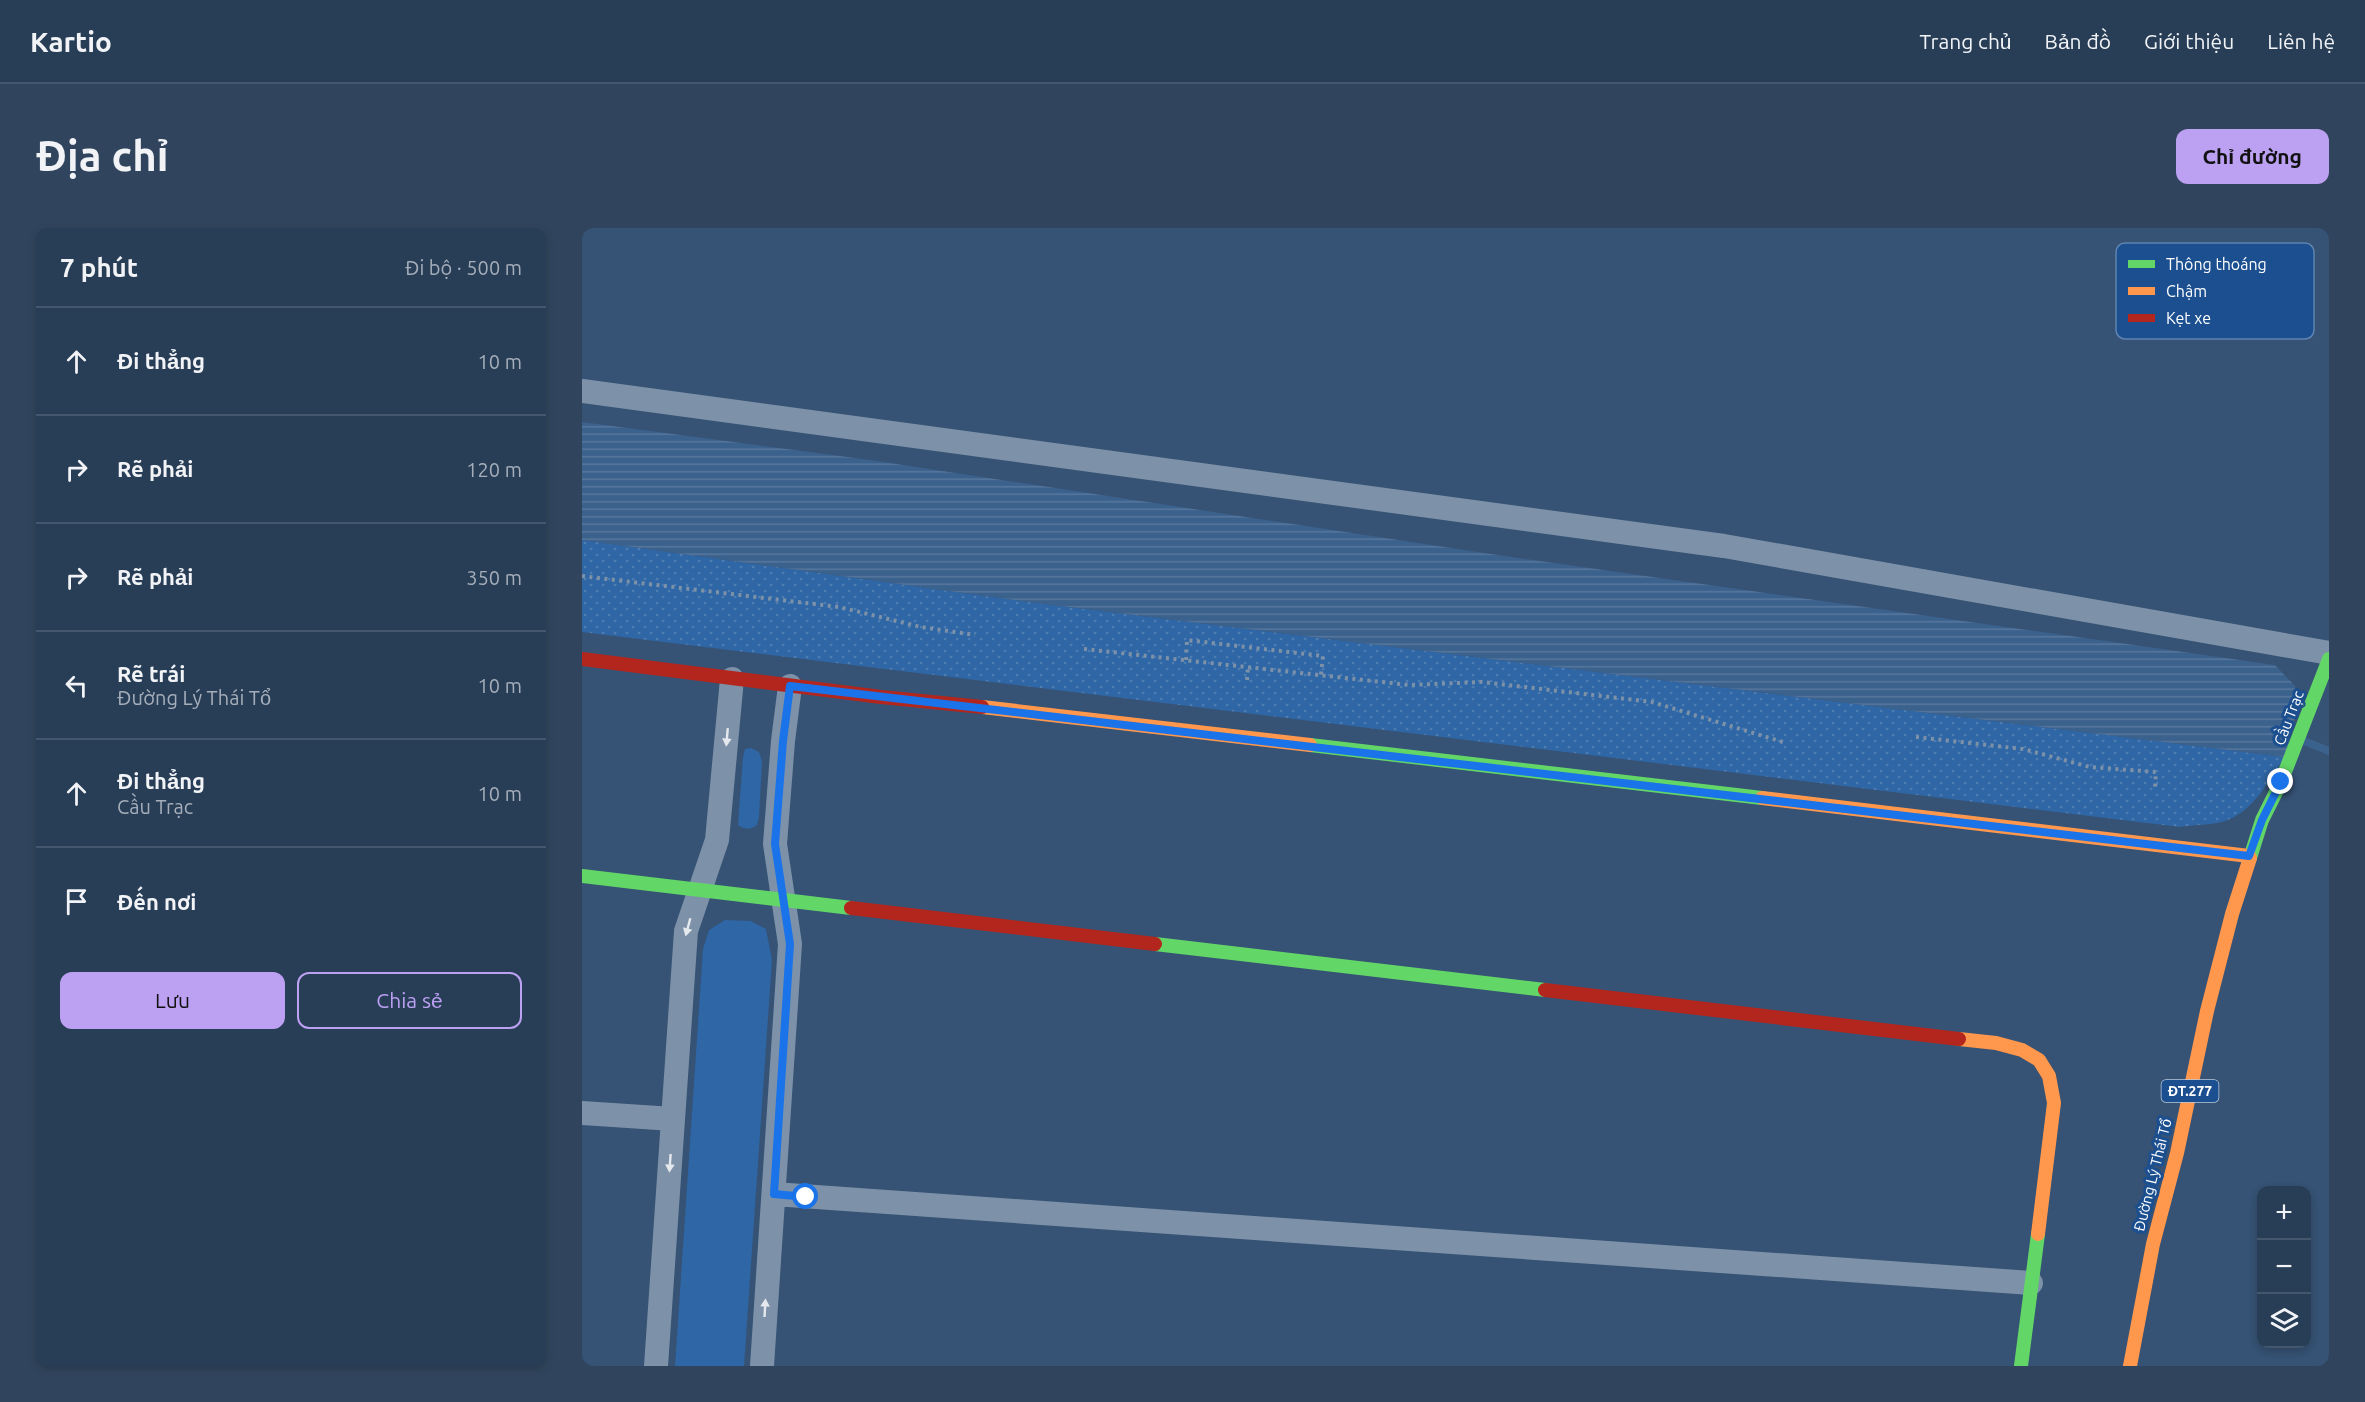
<!DOCTYPE html>
<html lang="vi">
<meta charset="utf-8">
<style>
body{margin:0;font-family:Ubuntu,sans-serif;background:#30455d;color:#f1f3f6}
.controls{position:absolute;right:18px;bottom:18px;display:grid;overflow:hidden;border-radius:12px;box-shadow:0 3px 9px #0003}
.controls button{width:54px;height:54px;display:grid;place-items:center;padding:0;border:0;border-bottom:2px solid #44576d;background:#283e57;color:#f1f3f6;font:30px sans-serif}
.stop{position:absolute;width:18px;height:18px;margin:-14px;border:4px solid #1a73e8;border-radius:50%;background:#fff}
.stop.end{background:#1a73e8;border-color:#fff;box-shadow:0 2px 6px #0008}
.list{margin:0;padding:0;list-style:none}
h2{display:flex;justify-content:space-between;align-items:center;height:78px;margin:0;padding:0 24px;font-size:26px}
h2 small{font-size:20px;font-weight:400;color:#a5aeba}
.list li{display:grid;grid-template-columns:39px 1fr auto;gap:18px;align-items:center;box-sizing:border-box;height:108px;padding:0 24px;border-top:2px solid #44576d}
.list b{display:block;font-size:22px;white-space:nowrap}
.list p{margin:0;font-size:20px;white-space:nowrap;color:#a5aeba}
.list em{font-size:20px;font-style:normal;color:#a5aeba}
.actions{display:flex;gap:12px;padding:18px 24px}
.actions a{flex:1;padding:14px 0;border:2px solid #bca0f2;border-radius:12px;text-align:center;font-size:21px;color:#bca0f2}
.actions .main{background:#bca0f2;color:#111}
.icon{flex:none;width:33px;height:33px;fill:none;stroke:currentColor;stroke-width:2;stroke-linecap:round;stroke-linejoin:round}
.map{position:relative;flex:none;width:1747px;height:1138px;overflow:hidden;border-radius:12px}
header{display:flex;align-items:center;gap:36px;box-sizing:border-box;height:84px;padding:0 30px;background:#283e57;border-bottom:2px solid #44576d}
header strong{font-size:28px}
nav{display:flex;gap:33px;margin-inline-start:auto;font-size:21px}
.intro{display:flex;align-items:center;justify-content:space-between;box-sizing:border-box;height:144px;padding:0 36px}
h1{margin:0;font-size:42px}
.button{padding:15px 27px;border-radius:12px;background:#bca0f2;color:#111;font-size:21px;font-weight:700}
main{display:flex;gap:36px;padding:0 36px}
aside{flex:1;background:#283e57;border-radius:12px;box-shadow:0 3px 9px #0003}
.map>svg:first-child{display:block}
</style>
<header>
<strong>Kartio</strong>
<nav><a>Trang chủ</a><a>Bản đồ</a><a>Giới thiệu</a><a>Liên hệ</a></nav>
</header>
<div class="intro"><h1>Địa chỉ</h1><a class="button">Chỉ đường</a></div>
<main>
<aside>
<h2>7 phút<small>Đi bộ · 500 m</small></h2>
<ul class="list">
<li><svg class="icon" aria-label="ahead" viewBox="0 0 24 24"><path d="M12 20V5M6 11l6-6 6 6"/></svg><div><b>Đi thẳng</b></div><em>10 m</em></li>
<li><svg class="icon" aria-label="right" viewBox="0 0 24 24"><path d="M7 20v-9h11M14 6l5 5-5 5"/></svg><div><b>Rẽ phải</b></div><em>120 m</em></li>
<li><svg class="icon" aria-label="right" viewBox="0 0 24 24"><path d="M7 20v-9h11M14 6l5 5-5 5"/></svg><div><b>Rẽ phải</b></div><em>350 m</em></li>
<li><svg class="icon" aria-label="left" viewBox="0 0 24 24"><path d="M17 20v-9H6M10 6l-5 5 5 5"/></svg><div><b>Rẽ trái</b><p>Đường Lý Thái Tổ</p></div><em>10 m</em></li>
<li><svg class="icon" aria-label="ahead" viewBox="0 0 24 24"><path d="M12 20V5M6 11l6-6 6 6"/></svg><div><b>Đi thẳng</b><p>Cầu Trạc</p></div><em>10 m</em></li>
<li><svg class="icon" aria-label="arrive" viewBox="0 0 24 24"><path d="M6 21V4h12l-3 4 3 4H6"/></svg><div><b>Đến nơi</b></div></li>
</ul>
<div class="actions"><a class="main">Lưu</a><a>Chia sẻ</a></div>
</aside>
<div class="map">
<svg width="1747" height="1138" viewBox="0 0 1747 1138">
<defs>
<pattern id="park-dots" width="8" height="8" patternUnits="userSpaceOnUse" patternTransform="scale(1.5)"><rect width="8" height="8" fill="#2f66a5"/><path d="M2 2h.1M6 6h.1" fill="none" stroke="#4e7db2" stroke-width="1.8" stroke-linecap="round"/></pattern>
<pattern id="water-rules" width="6" height="5" patternUnits="userSpaceOnUse" patternTransform="scale(1.5)"><rect width="6" height="5" fill="#3b618d"/><path d="M0 2.5h6" fill="none" stroke="#58799e"/></pattern>
</defs>
<rect width="100%" height="100%" fill="#365274"/>
<path fill="#2f66a5" d="M169 520 177 524 180 533 177 589 175 597C168 602 163 602 156 597L161 529 163 521Z
M143 692 169 693 184 701 190 732 162 1138H93L121 721 127 702Z"/>
<path fill="url(#park-dots)" d="M0 312 447 374 1703 529C1685 555 1669 589 1635 595 1623 597 1611 597 1598 599L0 404Z"/>
<path fill="url(#water-rules)" d="M0 194 288 232 902 325 1693 437 1713 458 1717 474 1703 529 447 374 0 312Z"/>
<g fill="none" stroke-linecap="round" stroke-linejoin="round">
<path stroke="#3b618d" stroke-width="8" d="M1722 513 1747 523"/>
<path stroke="#7d92a8" stroke-width="4" stroke-dasharray="3 4.5" stroke-linecap="butt" d="M0 348 257 379 339 399 393 407
M502 421 827 457 900 454 1070 474 1204 515
M604 432 605 412 741 428 739 447
M665 452 666 439
M1334 509 1441 521 1508 539 1574 544 1573 560"/>
<path stroke="#7d92a8" stroke-width="24" d="M0 163 1142 318 1747 425
M0 885 91 891
M192 966 1449 1055
M74 1138 104 703 135 612 150 451
M180 1138 208 716 193 616 201 513 208 458"/>
<path stroke="#63d668" stroke-width="14" d="M728 517 1180 570
M1668 630 1680 592 1699 554 1747 431
M0 648 269 680
M573 716 963 762
M1439 1138 1456 1006"/>
<path stroke="#ff974d" stroke-width="14" d="M400 479 728 517
M1180 570 1667 628
M1377 811 1414 815 1440 822 1457 832 1467 848 1472 875 1456 1006
M1548 1138 1571 1016 1595 925 1625 783 1650 686 1668 630"/>
<path stroke="#b3261e" stroke-width="14" d="M0 431 299 469 400 479
M269 680 573 716
M963 762 1377 811"/>
</g>
<defs><path id="oneway-solid" d="M-6-.8H1V-3.2L6.5 0L1 3.2V.8H-6Z" transform="scale(1.5)"/></defs>
<g fill="#e5e9ee">
<use href="#oneway-solid" transform="translate(145 509) rotate(95)"/>
<use href="#oneway-solid" transform="translate(106 699) rotate(105)"/>
<use href="#oneway-solid" transform="translate(88 935) rotate(94)"/>
<use href="#oneway-solid" transform="translate(183 1080) rotate(-87)"/>
</g>
<g fill="none" stroke-linecap="round" stroke-linejoin="round">
<path stroke="#1a73e8" stroke-width="8" d="M224 969 192 966 208 716 193 616 201 513 208 458 1667 628 1680 592 1699 554"/>
</g>
<g text-anchor="middle" stroke-width="6" stroke-linejoin="round" paint-order="stroke">
<rect fill="#1b4f8f" stroke="#bbcadd" stroke-width="1.5" x="1579.5" y="852" width="57" height="22" rx="4.5"/>
<g font-size="14" font-weight="bold" fill="#fff">
<text x="1608" y="868">ĐT.277</text>
</g>
<g font-size="15" fill="#fff" stroke="#1b4f8f">
<text transform="translate(1707 490) rotate(-69)" y="5">Cầu Trạc</text>
<text transform="translate(1571 947) rotate(-76)" y="5">Đường Lý Thái Tổ</text>
</g>
</g>
<rect x="1534" y="15" width="198" height="96" rx="9" fill="#1b4f8f" stroke="#5f84b1" stroke-width="1.5"/>
<rect x="1546" y="32" width="27" height="8" fill="#63d668"/>
<rect x="1546" y="59" width="27" height="8" fill="#ff974d"/>
<rect x="1546" y="86" width="27" height="8" fill="#b3261e"/>
<g font-size="16" fill="#fff">
<text x="1584" y="42">Thông thoáng</text>
<text x="1584" y="69">Chậm</text>
<text x="1584" y="96">Kẹt xe</text>
</g>
</svg>
<div class="controls">
<button>+</button>
<button>−</button>
<button><svg class="icon" aria-label="layers" viewBox="0 0 24 24"><path d="M12 4l9 5-9 5-9-5zM3 14l9 5 9-5"/></svg></button>
</div>
<div class="stop" style="left:224px;top:969px"></div>
<div class="stop end" style="left:1699px;top:554px"></div>
</div>
</main>
